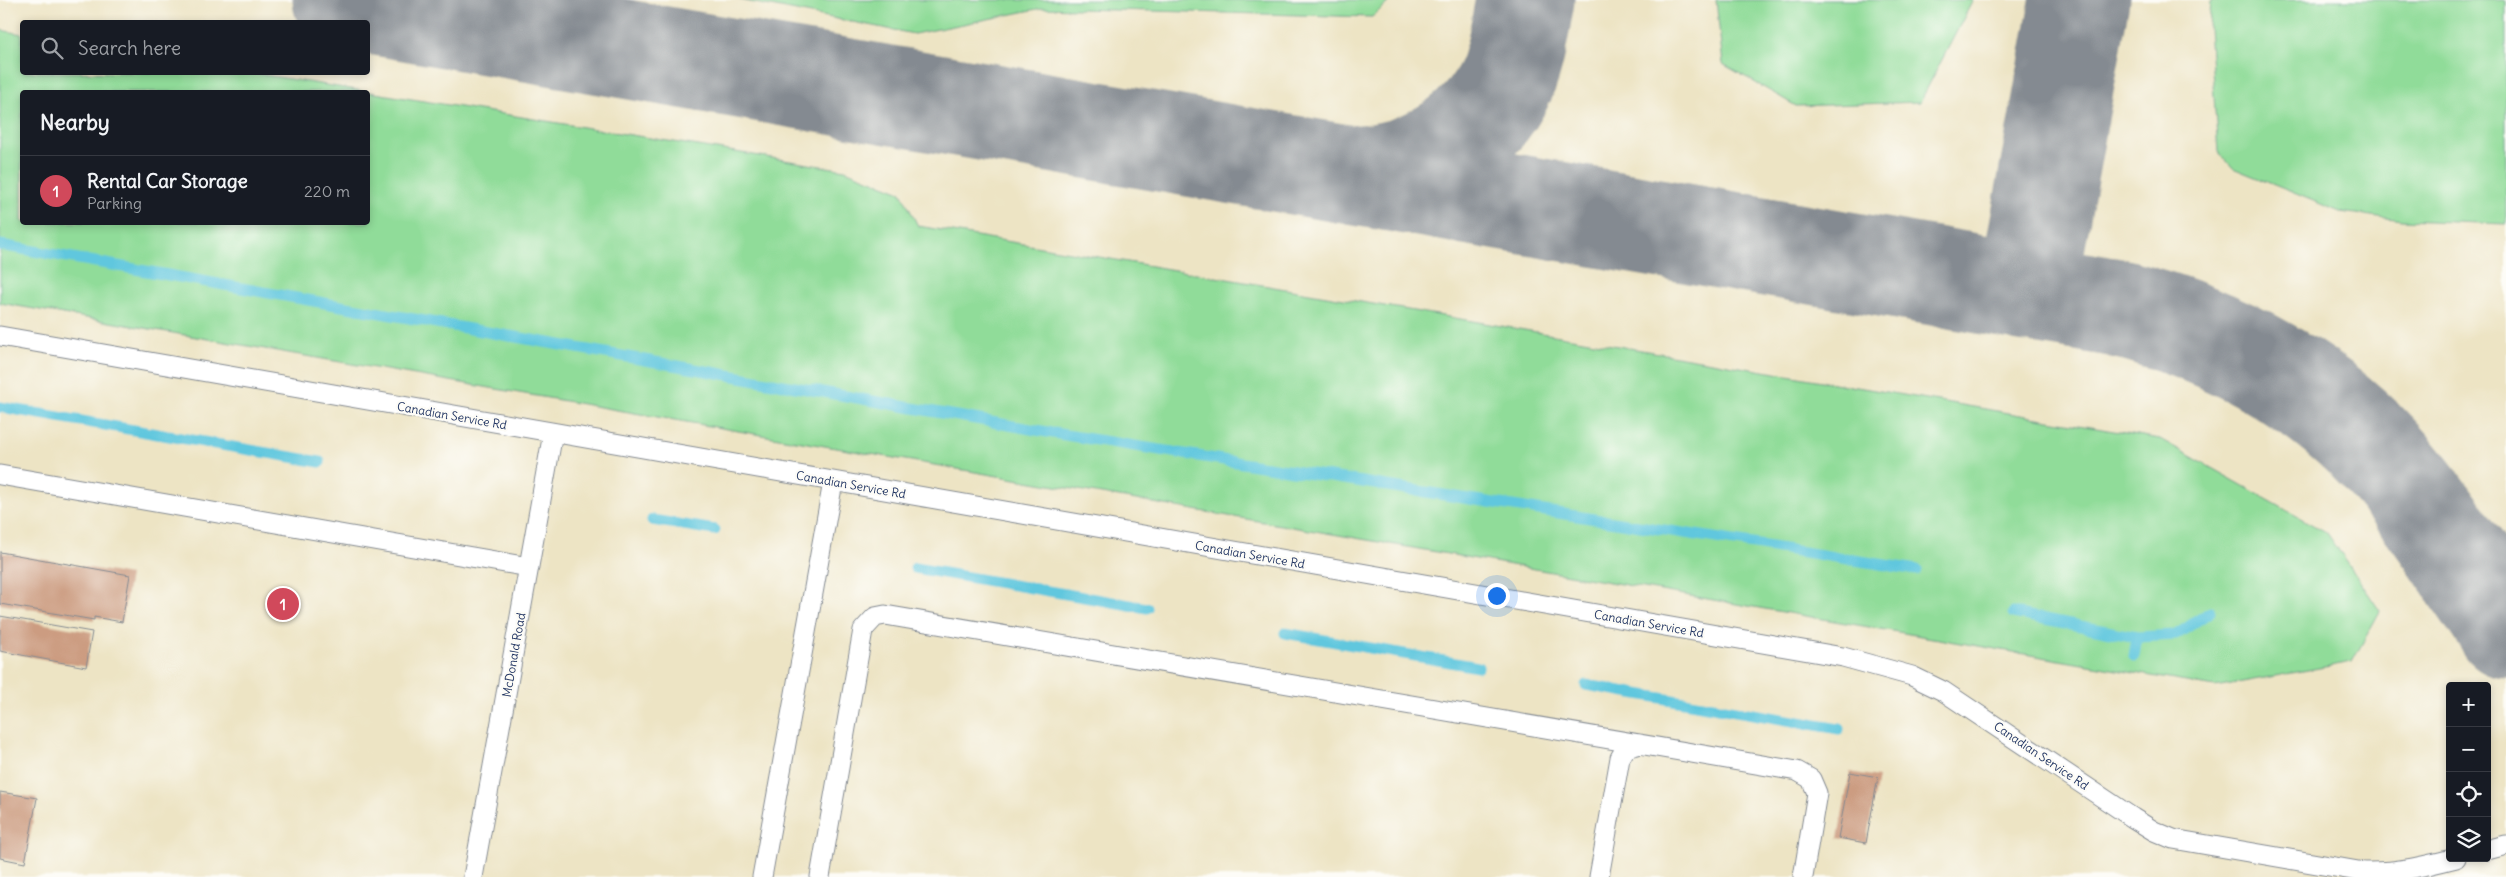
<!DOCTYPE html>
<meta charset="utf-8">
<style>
body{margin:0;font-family:Delius,sans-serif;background:#20242c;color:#f1f3f6}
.controls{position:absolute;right:15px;bottom:15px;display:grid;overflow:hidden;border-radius:5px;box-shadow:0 2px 8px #0003}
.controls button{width:45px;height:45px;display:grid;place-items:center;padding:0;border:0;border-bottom:1px solid #363941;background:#171b24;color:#f1f3f6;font:25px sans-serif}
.you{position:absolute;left:1496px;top:595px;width:18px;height:18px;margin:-12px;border:4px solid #fff;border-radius:50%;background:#1a73e8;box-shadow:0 0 0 8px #1a73e833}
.badge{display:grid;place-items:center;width:32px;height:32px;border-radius:50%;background:#d1495b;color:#fff;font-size:16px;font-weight:700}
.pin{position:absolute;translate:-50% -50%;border:2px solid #fff;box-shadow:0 1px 5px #0006}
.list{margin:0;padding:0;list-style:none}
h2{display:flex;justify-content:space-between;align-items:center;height:65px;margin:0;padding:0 20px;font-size:21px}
h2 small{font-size:16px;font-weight:400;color:#9ea1a6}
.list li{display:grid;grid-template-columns:32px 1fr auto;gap:15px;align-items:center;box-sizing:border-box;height:70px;padding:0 20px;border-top:1px solid #363941}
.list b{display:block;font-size:19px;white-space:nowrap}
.list p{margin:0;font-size:16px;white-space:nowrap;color:#9ea1a6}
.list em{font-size:16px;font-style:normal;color:#9ea1a6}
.icon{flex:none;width:28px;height:28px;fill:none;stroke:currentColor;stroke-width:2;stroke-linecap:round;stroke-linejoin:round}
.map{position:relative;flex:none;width:2506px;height:877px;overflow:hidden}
.search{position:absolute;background:#171b24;box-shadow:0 2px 8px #0003;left:20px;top:20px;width:350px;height:55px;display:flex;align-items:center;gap:12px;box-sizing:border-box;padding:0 18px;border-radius:5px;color:#9ea1a6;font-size:19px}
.panel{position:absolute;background:#171b24;box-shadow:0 2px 8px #0003;left:20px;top:90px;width:350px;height:135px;border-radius:5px}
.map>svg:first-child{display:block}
</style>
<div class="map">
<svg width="2506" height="877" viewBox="0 0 2506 877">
<rect width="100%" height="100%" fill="#fdfcf7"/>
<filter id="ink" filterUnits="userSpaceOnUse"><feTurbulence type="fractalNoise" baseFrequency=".02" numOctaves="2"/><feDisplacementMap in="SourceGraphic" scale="10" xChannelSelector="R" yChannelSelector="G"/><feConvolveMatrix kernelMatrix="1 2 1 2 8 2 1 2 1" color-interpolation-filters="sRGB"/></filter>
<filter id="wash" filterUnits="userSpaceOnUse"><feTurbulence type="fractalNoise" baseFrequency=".0096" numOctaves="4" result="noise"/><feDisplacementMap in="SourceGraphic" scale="20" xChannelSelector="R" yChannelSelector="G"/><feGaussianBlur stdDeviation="1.12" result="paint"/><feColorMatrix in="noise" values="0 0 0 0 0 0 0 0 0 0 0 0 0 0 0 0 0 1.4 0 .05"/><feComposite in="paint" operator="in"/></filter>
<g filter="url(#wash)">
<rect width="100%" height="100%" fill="#ede4c4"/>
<path fill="#90dc99" stroke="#56867c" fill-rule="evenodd" d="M740 0H1391L1372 17 1042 8 914 34Z
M1716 0H1973L1920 102 1796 106 1723 64Z
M2211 0H2506V224L2403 220 2340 212 2233 168 2218 151 2209 28Z
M0 30 22 34V72L253 73 845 170 901 192 918 226 2160 439 2327 533 2380 611 2352 662 2215 687 0 303ZM368 92V222H22V92Z"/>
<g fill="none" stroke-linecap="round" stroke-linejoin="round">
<path stroke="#61c7de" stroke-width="11" d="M0 245 1053 433 1917 570
M0 407 320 462
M652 520 715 530
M915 568 1147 608
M2013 613 2137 637 2176 635 2210 612
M1285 633 1478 667
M2134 656 2137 637
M1586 685 1839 729"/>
<path stroke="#848a91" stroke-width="99" d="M342 0 2118 308C2226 336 2321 385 2394 471 2435 520 2470 575 2506 628
M1347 174C1413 177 1480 139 1507 78 1517 53 1520 26 1525 0
M2027 293 2080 0"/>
</g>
<g id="blocks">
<path fill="#cc9c81" d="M0 552 130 575 122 622 94 617V620L0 604Z
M0 616 92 632 86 667 0 651Z
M1850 772 1878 777 1866 843 1838 838Z
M0 792 37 798 25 863 0 858Z"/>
</g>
</g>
<g filter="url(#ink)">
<use href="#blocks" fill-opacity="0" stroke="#848a91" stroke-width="1"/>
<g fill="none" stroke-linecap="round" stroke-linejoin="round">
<g stroke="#848a91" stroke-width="21">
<path id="lane" d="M0 336 1843 657 1912 676 1943 691 2133 818 2154 831 2173 839 2364 872C2397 873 2425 866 2456 858
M0 475 529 567
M2487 850 2506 845
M473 877 553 433
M762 877 833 482
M820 877 863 630 875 617 885 615 1797 771 1811 779 1817 793 1803 877
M1599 877 1620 758 1626 748 1640 744"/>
</g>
<use href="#lane" stroke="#fff" stroke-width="19"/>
</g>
</g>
<g text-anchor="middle" stroke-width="4.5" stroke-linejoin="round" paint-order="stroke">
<g font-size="12" fill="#1b2f5e" stroke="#fdfcf7">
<text transform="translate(452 416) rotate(10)" y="4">Canadian Service Rd</text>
<text transform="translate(851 485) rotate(10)" y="4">Canadian Service Rd</text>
<text transform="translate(1250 555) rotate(10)" y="4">Canadian Service Rd</text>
<text transform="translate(1649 624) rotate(10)" y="4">Canadian Service Rd</text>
<text transform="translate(514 655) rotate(-80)" y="4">McDonald Road</text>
<text transform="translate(2041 756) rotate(34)" y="4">Canadian Service Rd</text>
</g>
</g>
</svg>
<div class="controls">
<button>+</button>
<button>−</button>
<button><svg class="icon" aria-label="locate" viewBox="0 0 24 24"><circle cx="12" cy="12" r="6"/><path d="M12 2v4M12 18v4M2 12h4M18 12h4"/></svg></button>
<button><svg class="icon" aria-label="layers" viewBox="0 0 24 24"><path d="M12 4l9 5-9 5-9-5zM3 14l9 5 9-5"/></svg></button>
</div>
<div class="you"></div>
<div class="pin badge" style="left:283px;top:604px">1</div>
<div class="search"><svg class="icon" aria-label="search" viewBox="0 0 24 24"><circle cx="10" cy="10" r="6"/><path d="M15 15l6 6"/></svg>Search here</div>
<section class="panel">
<h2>Nearby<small></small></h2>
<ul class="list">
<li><span class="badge">1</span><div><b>Rental Car Storage</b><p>Parking</p></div><em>220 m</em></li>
</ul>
</section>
</div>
